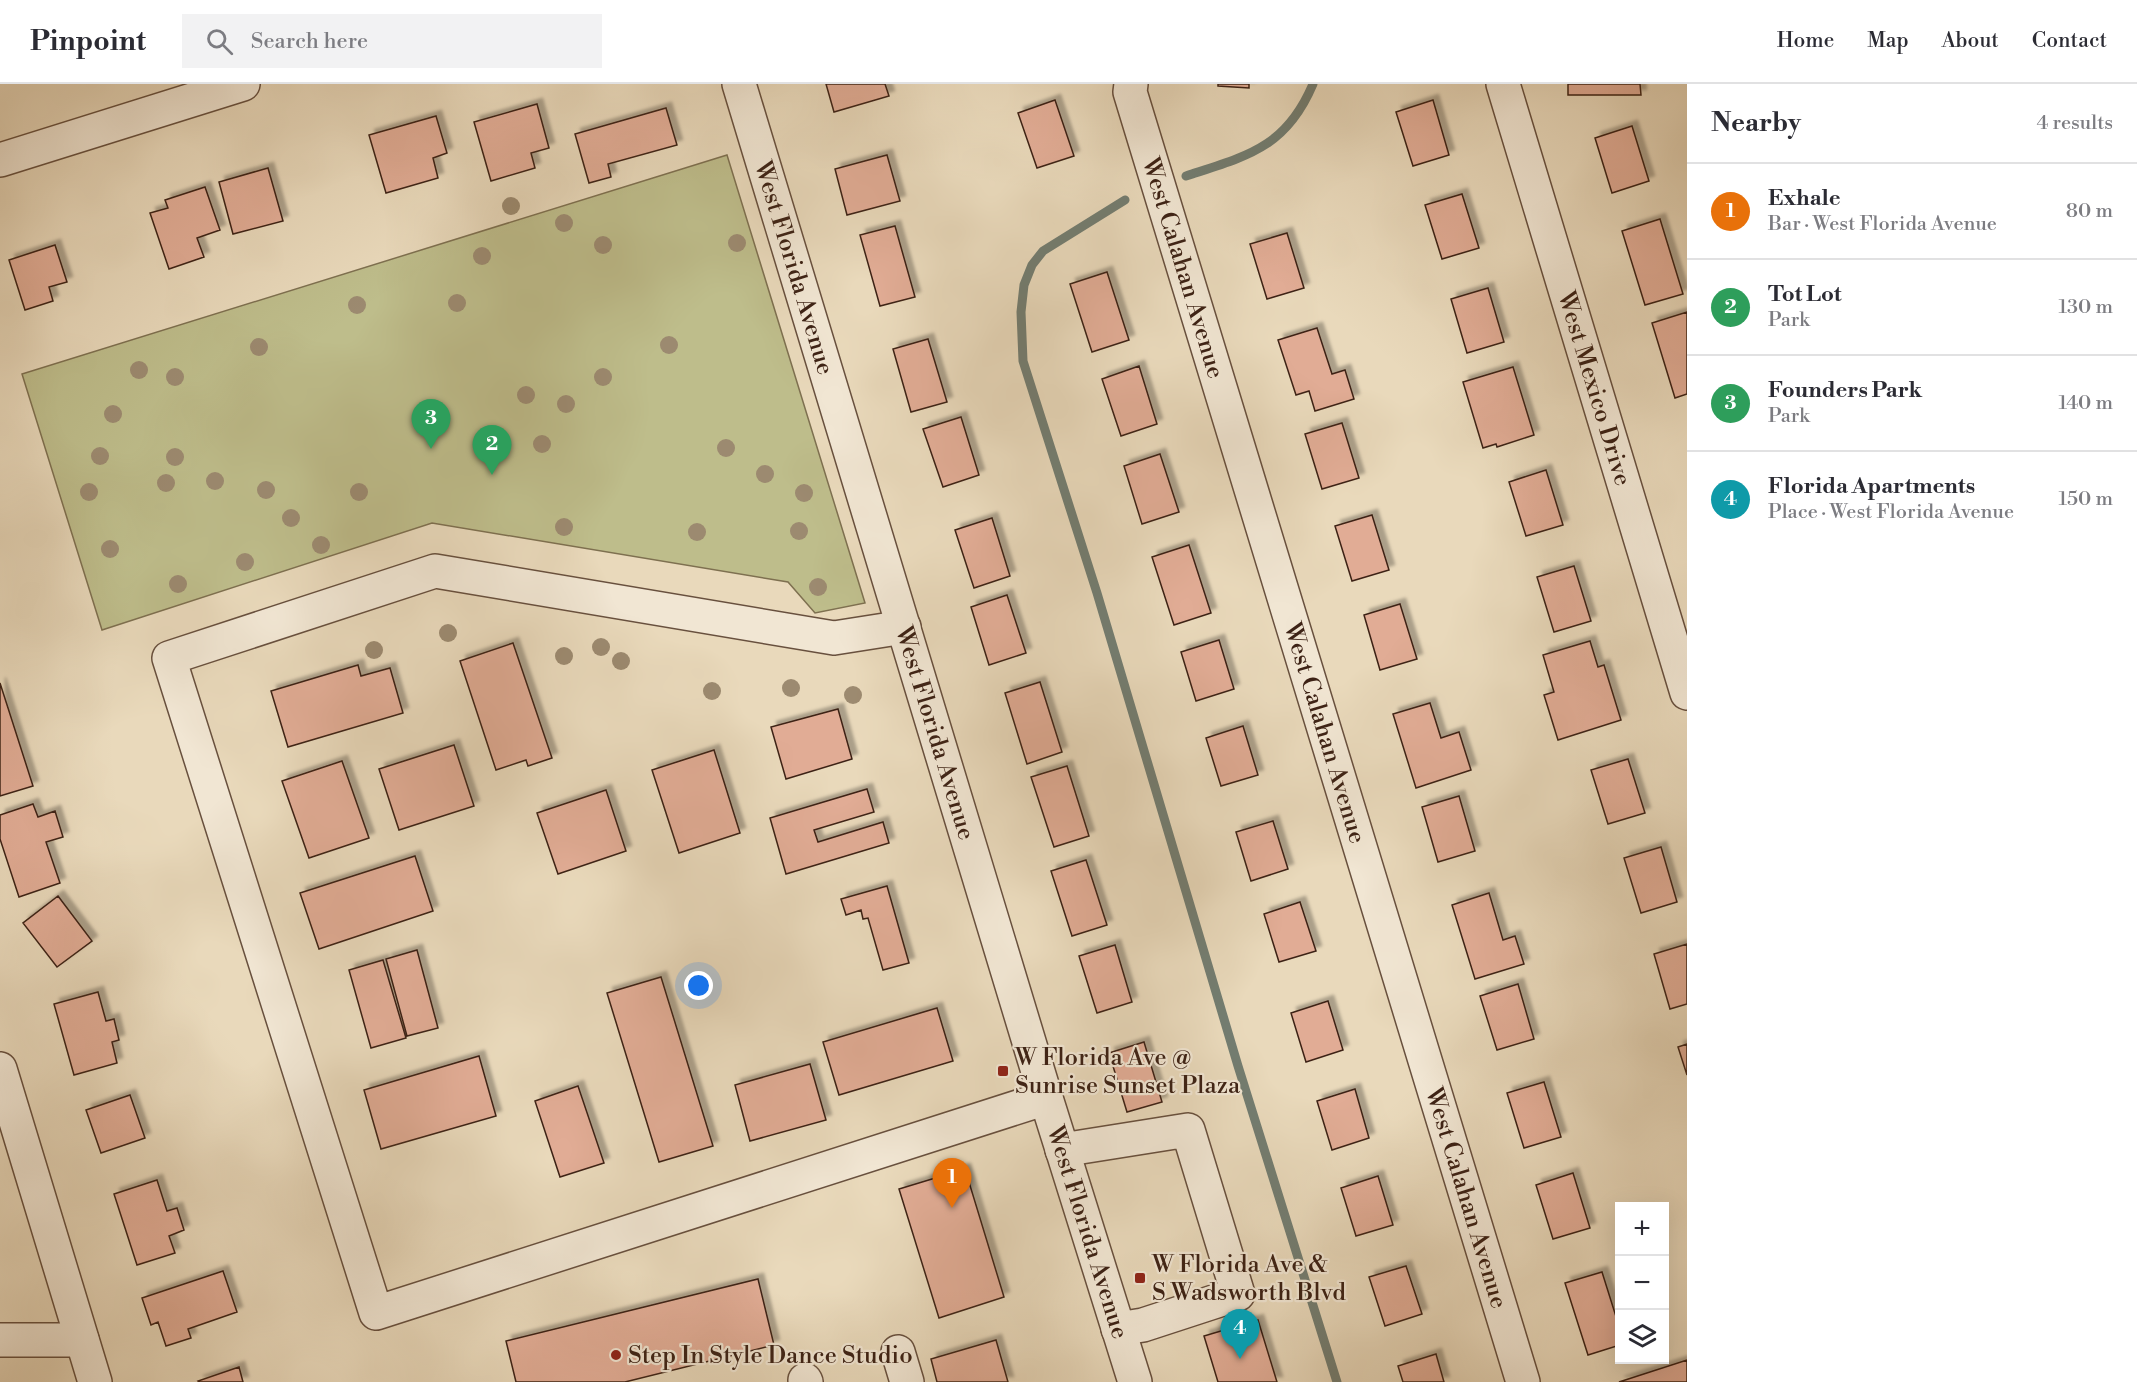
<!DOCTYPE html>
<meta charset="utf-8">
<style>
body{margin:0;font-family:"Libre Bodoni",serif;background:#f2f2f3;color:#2b2b33}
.controls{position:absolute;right:18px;bottom:18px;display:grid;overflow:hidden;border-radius:0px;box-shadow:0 6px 24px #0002}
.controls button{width:54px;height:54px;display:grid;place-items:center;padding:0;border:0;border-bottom:2px solid #e1e1e2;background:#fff;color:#2b2b33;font:30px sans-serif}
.you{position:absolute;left:699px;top:902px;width:21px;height:21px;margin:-15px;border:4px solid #fff;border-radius:50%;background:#1a73e8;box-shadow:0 0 0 9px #1a73e833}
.badge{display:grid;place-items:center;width:39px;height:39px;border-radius:50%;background:#0f766e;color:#fff;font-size:20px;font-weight:700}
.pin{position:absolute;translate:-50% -50px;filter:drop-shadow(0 2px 3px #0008)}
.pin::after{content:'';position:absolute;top:32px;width:21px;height:18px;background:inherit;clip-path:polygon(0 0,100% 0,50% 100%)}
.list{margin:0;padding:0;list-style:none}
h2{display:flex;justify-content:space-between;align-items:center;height:78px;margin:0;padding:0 24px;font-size:26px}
h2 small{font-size:20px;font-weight:400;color:#7c7c81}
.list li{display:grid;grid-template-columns:39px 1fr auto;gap:18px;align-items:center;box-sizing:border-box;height:96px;padding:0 24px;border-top:2px solid #e1e1e2}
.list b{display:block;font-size:22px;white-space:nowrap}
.list p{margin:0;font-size:20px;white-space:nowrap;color:#7c7c81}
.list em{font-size:20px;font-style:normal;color:#7c7c81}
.icon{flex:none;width:33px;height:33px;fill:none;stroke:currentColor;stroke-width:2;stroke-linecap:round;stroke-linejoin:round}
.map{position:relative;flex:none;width:1687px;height:1298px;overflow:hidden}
header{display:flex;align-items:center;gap:36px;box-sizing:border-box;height:84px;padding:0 30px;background:#fff;border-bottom:2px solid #e1e1e2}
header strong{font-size:28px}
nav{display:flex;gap:33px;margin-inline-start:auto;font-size:21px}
.search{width:420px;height:54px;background:#f2f2f3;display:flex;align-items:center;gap:15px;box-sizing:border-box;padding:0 21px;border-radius:0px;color:#7c7c81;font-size:22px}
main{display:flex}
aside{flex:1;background:#fff}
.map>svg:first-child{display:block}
</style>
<header>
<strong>Pinpoint</strong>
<div class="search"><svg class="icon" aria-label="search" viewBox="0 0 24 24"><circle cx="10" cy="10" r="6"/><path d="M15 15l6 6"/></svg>Search here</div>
<nav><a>Home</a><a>Map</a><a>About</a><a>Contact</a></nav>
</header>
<main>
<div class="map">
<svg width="1687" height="1298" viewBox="0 0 1687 1298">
<defs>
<filter id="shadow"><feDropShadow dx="5.5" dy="-5.5" stdDeviation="1.5" flood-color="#0004"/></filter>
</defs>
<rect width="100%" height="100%" fill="#e9d9bb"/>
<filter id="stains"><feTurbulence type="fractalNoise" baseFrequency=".00333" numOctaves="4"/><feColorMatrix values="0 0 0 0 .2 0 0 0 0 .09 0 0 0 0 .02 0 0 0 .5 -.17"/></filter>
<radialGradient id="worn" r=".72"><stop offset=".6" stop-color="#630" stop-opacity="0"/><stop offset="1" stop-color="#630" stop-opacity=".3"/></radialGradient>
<path fill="#bebd8b" stroke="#7e7050" stroke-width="1.5" d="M727 71 865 519 815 529 788 498 432 439 102 546 22 290Z"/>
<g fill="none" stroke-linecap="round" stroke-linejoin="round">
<path stroke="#737d71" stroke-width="9" d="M1186 92C1247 72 1286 64 1313 0
M1125 116 1043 167 1032 181 1024 201 1021 228 1023 277 1097 509 1238 982 1337 1298"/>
</g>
<path fill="#e1ac95" stroke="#3d2215" stroke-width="1.5" filter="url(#shadow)" d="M826 0H885L889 12 834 28Z
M1218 0H1249V4L1218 2Z
M1568 0H1640L1641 11H1568Z
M1055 16 1074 72 1037 84 1018 29Z
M1433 16 1449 71 1413 82 1396 28Z
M537 20 549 64 531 69 535 84 491 97 474 38Z
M666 24 677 61 608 80 611 93 589 99 575 50Z
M436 32 447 69 433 74 438 94 386 109 369 51Z
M1632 42 1649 97 1612 109 1595 54Z
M887 71 900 117 847 131 835 85Z
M268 84 283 137 233 150 219 98Z
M205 103 220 146 197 154 204 173 169 185 150 129 168 124 165 116Z
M1462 110 1479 164 1442 175 1425 121Z
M1660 135 1683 210 1645 221 1622 147Z
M895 142 915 213 880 222 860 151Z
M1287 149 1304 204 1267 215 1250 160Z
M55 161 67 198 49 203 53 217 25 226 9 176Z
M1107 188 1129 256 1092 268 1070 200Z
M1488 204 1504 258 1467 269 1451 215Z
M1687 228V310L1675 314 1652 239Z
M1317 244 1332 290 1345 286 1354 315 1315 327 1309 307 1296 311 1278 256Z
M928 255 947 318 911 328 893 265Z
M1139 282 1157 340 1121 352 1102 295Z
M1513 283 1534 351 1497 363 1496 360 1483 364 1463 298Z
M961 333 979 391 943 403 923 345Z
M1342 339 1359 394 1322 405 1305 350Z
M1160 370 1179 428 1142 440 1124 382Z
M1546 386 1563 441 1526 452 1509 398Z
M1372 431 1389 486 1352 497 1335 442Z
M992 434 1010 492 974 504 955 446Z
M1189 461 1211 529 1174 541 1152 473Z
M1574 482 1591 537 1554 548 1537 493Z
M1007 511 1026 569 989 581 971 523Z
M1400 520 1417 575 1380 586 1364 531Z
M1219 556 1234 605 1196 617 1181 568Z
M1590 557 1598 583 1604 581 1621 636 1558 656 1544 611 1554 608 1543 571Z
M513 559 552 674 528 682 526 676 496 686 460 577Z
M358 581 361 592 390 584 403 629 288 663 271 607Z
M1040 598 1062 668 1027 680 1005 609Z
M0 599 33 702 0 712Z
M1430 619 1441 654 1459 648 1471 686 1416 704 1393 630Z
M838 625 852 675 786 695 771 643Z
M1243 642 1258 691 1221 702 1206 654Z
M454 661 474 722 399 746 379 685Z
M714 666 740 749 679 769 652 686Z
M1628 675 1645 729 1608 740 1591 686Z
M342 677 369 754 309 774 282 697Z
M1067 682 1089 752 1054 763 1031 693Z
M867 705 874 728 814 746 818 758 883 738 889 759 786 790 770 734Z
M606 706 626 767 558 790 537 729Z
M1459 712 1475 767 1438 778 1422 723Z
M33 720 38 733 55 727 63 753 46 758 60 799 19 813 0 755V731Z
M1273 737 1288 785 1251 797 1236 748Z
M1661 763 1677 818 1641 829 1624 774Z
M415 772 433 827 319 865 300 809Z
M1086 776 1107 841 1072 852 1051 787Z
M887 802 909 879 883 886 868 834 863 835 861 826 846 831 841 815Z
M1489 809 1503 856 1515 852 1524 880 1475 895 1452 821Z
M58 812 92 857 57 883 23 839Z
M1300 818 1316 867 1279 878 1264 830Z
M1687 860V920L1670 925 1654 870Z
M1115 861 1132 918 1097 929 1079 872Z
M417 866 438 944 407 952 386 875Z
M383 876 406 954 371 964 349 886Z
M661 893 713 1062 659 1078 607 909Z
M1518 900 1534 955 1497 966 1480 912Z
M98 908 106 937 114 935 119 956 112 958 117 979 74 991 54 920Z
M1328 917 1343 966 1306 978 1291 929Z
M937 924 953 977 839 1011 823 958Z
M1144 958 1162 1018 1127 1028 1109 969Z
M1687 960V991L1678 963Z
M479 972 496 1032 381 1065 364 1006Z
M810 980 826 1036 750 1057 735 1001Z
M1544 998 1561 1053 1524 1064 1507 1009Z
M578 1002 604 1079 560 1093 535 1017Z
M1355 1005 1369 1054 1332 1066 1317 1017Z
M130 1011 145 1054 101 1069 86 1026Z
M965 1085 1004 1213 939 1234 899 1105Z
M1573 1089 1590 1144 1553 1155 1536 1101Z
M1378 1092 1393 1141 1356 1152 1341 1104Z
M157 1096 167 1127 177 1124 184 1146 169 1152 175 1169 137 1181 114 1110Z
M1406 1182 1422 1230 1385 1242 1369 1193Z
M223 1187 237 1228 188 1245 191 1254 166 1262 158 1238 151 1241 142 1214Z
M1602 1188 1618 1239H1620V1261L1588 1271 1565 1199Z
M758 1195 774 1261 625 1298H516L506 1257Z
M1258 1236 1277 1298H1218L1204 1252Z
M996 1256 1008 1298H937L931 1275Z
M1436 1270 1444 1298H1403L1398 1282Z
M1687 1276V1298H1619Z
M239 1283 243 1298H199L198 1297Z"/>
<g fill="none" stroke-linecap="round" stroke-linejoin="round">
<g stroke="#68503e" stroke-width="36">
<g id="minor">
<path id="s1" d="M739 0 1046 1014 1135 1298"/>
<path id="s2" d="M1131 0 1130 8 1523 1298"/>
<path id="s3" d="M1503 0 1687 609"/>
<path d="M0 76 243 0"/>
<path d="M904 543 834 554 435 487 169 574 376 1229 1046 1014"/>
<path d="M0 985 95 1298"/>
<path d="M1062 1066 1188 1046 1238 1210 1143 1241 1118 1245"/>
<path d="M0 1256H82"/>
<path d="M898 1268 907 1298"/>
<path d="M805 1296 806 1298"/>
</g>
</g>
<use href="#minor" stroke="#f1e6d3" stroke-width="33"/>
</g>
<g fill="#9c8a70">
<circle cx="511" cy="122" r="9"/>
<circle cx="564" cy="139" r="9"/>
<circle cx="737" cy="159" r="9"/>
<circle cx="603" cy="161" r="9"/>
<circle cx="482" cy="172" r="9"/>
<circle cx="457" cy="219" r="9"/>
<circle cx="357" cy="221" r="9"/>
<circle cx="669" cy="261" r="9"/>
<circle cx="259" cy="263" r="9"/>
<circle cx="139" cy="286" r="9"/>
<circle cx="175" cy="293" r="9"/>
<circle cx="603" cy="293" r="9"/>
<circle cx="526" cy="311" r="9"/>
<circle cx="566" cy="320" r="9"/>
<circle cx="113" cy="330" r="9"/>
<circle cx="542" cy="360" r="9"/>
<circle cx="726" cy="364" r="9"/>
<circle cx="100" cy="372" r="9"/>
<circle cx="175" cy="373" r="9"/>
<circle cx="765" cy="390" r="9"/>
<circle cx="215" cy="397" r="9"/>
<circle cx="166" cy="399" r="9"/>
<circle cx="266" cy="406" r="9"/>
<circle cx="89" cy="408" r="9"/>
<circle cx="359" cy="408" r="9"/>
<circle cx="804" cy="409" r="9"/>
<circle cx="291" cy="434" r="9"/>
<circle cx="564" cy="443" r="9"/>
<circle cx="799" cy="447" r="9"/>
<circle cx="697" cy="448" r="9"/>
<circle cx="321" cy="461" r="9"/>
<circle cx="110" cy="465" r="9"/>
<circle cx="245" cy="478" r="9"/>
<circle cx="178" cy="500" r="9"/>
<circle cx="818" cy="503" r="9"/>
<circle cx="448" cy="549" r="9"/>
<circle cx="601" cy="563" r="9"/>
<circle cx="374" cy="566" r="9"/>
<circle cx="564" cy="572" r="9"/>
<circle cx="621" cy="577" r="9"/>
<circle cx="791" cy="604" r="9"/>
<circle cx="712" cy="607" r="9"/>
<circle cx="853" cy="611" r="9"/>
</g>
<g fill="#8f2418" stroke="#f1e6d3" stroke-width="2">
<rect x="997" y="981" width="12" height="12" rx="3"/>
<rect x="1134" y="1188" width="12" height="12" rx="3"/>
<circle cx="616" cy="1271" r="6"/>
</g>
<g text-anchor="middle" stroke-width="4.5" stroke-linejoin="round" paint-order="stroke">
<g font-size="24" fill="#3d2215" stroke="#f1e6d3">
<text dy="8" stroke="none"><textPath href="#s1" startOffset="192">West Florida Avenue</textPath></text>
<text dy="8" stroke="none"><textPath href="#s2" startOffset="192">West Calahan Avenue</textPath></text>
<text dy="8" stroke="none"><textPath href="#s3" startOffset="318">West Mexico Drive</textPath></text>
<text dy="8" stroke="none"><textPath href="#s1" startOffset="678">West Florida Avenue</textPath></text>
<text dy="8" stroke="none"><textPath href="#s2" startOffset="678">West Calahan Avenue</textPath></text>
<text dy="8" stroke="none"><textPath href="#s2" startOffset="1164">West Calahan Avenue</textPath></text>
<text dy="8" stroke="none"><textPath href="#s1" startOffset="1200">West Florida Avenue</textPath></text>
</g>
<g font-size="24" fill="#3d2215" stroke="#f1e6d3" text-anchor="start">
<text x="1015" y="981">W Florida Ave @<tspan x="1015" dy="28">Sunrise Sunset Plaza</tspan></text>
<text x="1152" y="1188">W Florida Ave &amp;<tspan x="1152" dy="28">S Wadsworth Blvd</tspan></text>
<text x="628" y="1279">Step In Style Dance Studio</text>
</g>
</g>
<rect width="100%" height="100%" filter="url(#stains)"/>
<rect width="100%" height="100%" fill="url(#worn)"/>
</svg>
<div class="controls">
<button>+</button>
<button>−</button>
<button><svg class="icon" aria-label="layers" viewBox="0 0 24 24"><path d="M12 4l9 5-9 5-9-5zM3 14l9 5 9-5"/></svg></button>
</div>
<div class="you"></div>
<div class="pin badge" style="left:952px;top:1124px;background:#e8710a">1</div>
<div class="pin badge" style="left:492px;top:391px;background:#2e9e5b">2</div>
<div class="pin badge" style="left:431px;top:365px;background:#2e9e5b">3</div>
<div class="pin badge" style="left:1240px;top:1275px;background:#0f9aa8">4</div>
</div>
<aside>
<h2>Nearby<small>4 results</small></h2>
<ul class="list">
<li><span class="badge" style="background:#e8710a">1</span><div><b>Exhale</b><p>Bar · West Florida Avenue</p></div><em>80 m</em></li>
<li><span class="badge" style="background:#2e9e5b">2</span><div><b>Tot Lot</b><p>Park</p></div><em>130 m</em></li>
<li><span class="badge" style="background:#2e9e5b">3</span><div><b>Founders Park</b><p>Park</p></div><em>140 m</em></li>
<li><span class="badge" style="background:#0f9aa8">4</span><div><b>Florida Apartments</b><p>Place · West Florida Avenue</p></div><em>150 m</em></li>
</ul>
</aside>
</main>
